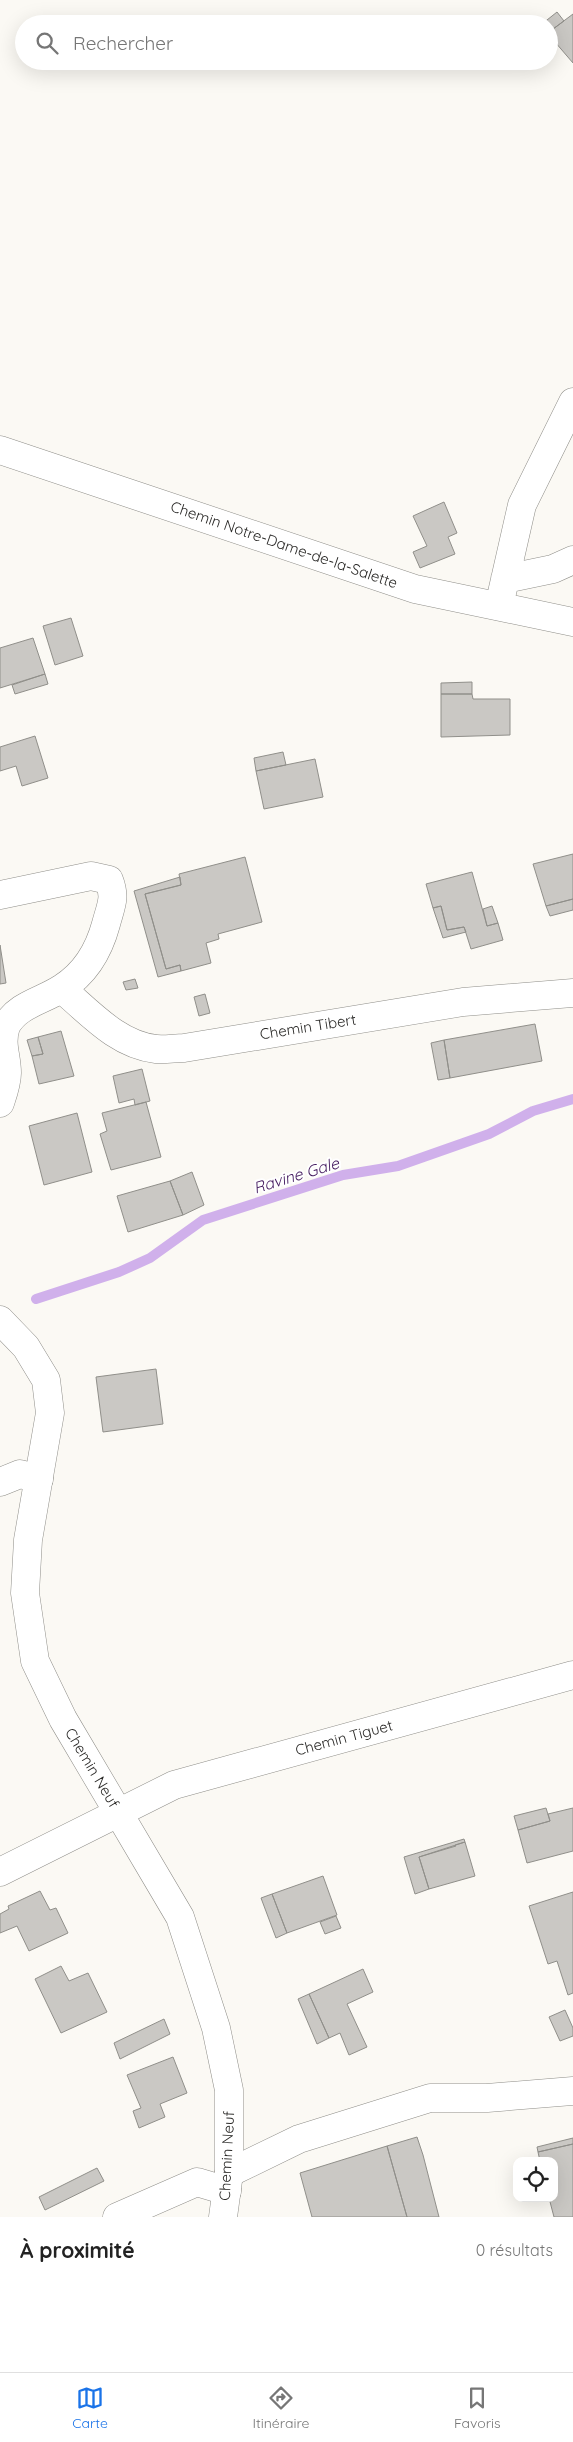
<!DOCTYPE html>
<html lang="fr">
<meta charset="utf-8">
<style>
body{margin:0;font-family:Quicksand,sans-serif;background:#f2f2f2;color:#222}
.controls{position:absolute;right:15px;bottom:15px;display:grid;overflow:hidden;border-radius:10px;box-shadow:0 5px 20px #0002}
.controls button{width:45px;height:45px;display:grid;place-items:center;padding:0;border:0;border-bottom:1px solid #e0e0e0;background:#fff;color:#222;font:25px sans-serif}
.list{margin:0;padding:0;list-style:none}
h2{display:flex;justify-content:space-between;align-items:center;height:65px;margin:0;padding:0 20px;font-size:21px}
h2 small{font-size:16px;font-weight:400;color:#767676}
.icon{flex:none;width:28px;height:28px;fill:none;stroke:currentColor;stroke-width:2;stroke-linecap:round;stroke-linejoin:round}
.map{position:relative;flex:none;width:573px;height:2217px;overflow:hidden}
.search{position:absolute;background:#fff;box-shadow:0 5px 20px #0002;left:15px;right:15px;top:15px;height:55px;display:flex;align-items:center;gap:12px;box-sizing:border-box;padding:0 18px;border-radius:28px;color:#767676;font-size:19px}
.sheet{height:155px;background:#fff}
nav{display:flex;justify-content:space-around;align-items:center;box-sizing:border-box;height:70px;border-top:1px solid #e0e0e0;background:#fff;font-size:14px;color:#767676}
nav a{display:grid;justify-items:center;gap:2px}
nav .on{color:#1a73e8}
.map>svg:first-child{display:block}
</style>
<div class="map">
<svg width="573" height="2217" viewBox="0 0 573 2217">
<rect width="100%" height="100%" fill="#fbf9f4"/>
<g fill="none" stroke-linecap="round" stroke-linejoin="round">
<path stroke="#d0b0eb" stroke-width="10" d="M36 1299 119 1272 150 1258 203 1220 343 1175 398 1166 489 1134 533 1111 573 1099"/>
</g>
<path fill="#cac8c4" stroke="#908f8a" d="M557 12 564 21 549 32V24H542Z
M573 14V63L549 35V32Z
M444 502 457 533 448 537 455 554 420 568 413 552 427 546 413 516Z
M71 618 83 656 55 665 43 626Z
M33 638 45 674 0 688V648Z
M45 674 48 684 15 694 12 685Z
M472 682V694H441V683Z
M441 694H472L473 699H510V735L441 737Z
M35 736 48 778 22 786 16 766 0 771V747Z
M283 752 286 765 256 771 254 758Z
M315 759 323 797 264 809 256 771Z
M573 854V899L546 906 533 864Z
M245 857 262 922 218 934 219 939 206 943 211 963 181 971 180 965 166 969 145 894 181 885 179 874Z
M472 872 487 926 498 923 503 940 471 949 464 927 447 930 441 906 433 908 426 884Z
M180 877 181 885 145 894 166 969 180 965 181 971 158 977 134 891Z
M573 899V910L550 916 546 906Z
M441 906 447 930 464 927 466 932 443 938 433 908Z
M492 906 498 923 487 926 483 909Z
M0 945 6 983 0 984Z
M135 979 138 988 126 990 123 982Z
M205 994 210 1013 199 1016 194 997Z
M535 1024 542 1061 450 1078 444 1040Z
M61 1031 74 1076 39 1084 32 1056 43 1054 38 1037Z
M38 1037 43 1054 32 1056 27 1040Z
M444 1040 450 1078 438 1080 431 1043Z
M142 1069 150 1101 135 1105 134 1099 119 1103 113 1076Z
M146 1102 161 1157 111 1170 100 1134 107 1131 102 1113Z
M77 1113 92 1172 44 1185 29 1126Z
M192 1172 204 1205 183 1215 170 1181Z
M170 1181 183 1215 128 1232 117 1196Z
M156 1369 163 1424 103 1432 96 1377Z
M546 1808 550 1821 518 1830 514 1816Z
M573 1808V1851L527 1863 518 1830 550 1821 548 1814Z
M464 1839 465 1842 455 1845 456 1846 419 1857 429 1889 415 1894 404 1857Z
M465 1842 475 1876 429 1889 419 1857Z
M323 1876 337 1915 287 1933 272 1894Z
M40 1891 50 1910 56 1908 68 1933 29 1951 17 1926 0 1933V1914L9 1909 8 1906Z
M573 1892V1993L568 1995 557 1961 548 1964 529 1906Z
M272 1894 287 1933 276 1938 261 1898Z
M336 1916 341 1928 325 1934 320 1922Z
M61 1966 69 1981 88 1973 107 2012 61 2033 35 1979Z
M363 1969 373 1992 347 2004 367 2047 349 2055 340 2033 329 2038 309 1994Z
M309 1994 329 2038 317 2044 298 1999Z
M565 2010 573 2028V2036L560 2041 549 2017Z
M164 2019 170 2034 120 2059 114 2043Z
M173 2057 187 2093 160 2104 165 2117 139 2128 133 2111 141 2108 127 2075Z
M417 2137 423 2155 439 2217H407L387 2146Z
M573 2138V2144L538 2152 537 2147Z
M573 2144V2217H554L549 2198H554V2161H540L538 2152Z
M387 2146 407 2217H312L300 2173Z
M97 2168 104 2181 45 2210 39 2197Z"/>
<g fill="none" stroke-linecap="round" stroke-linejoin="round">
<g stroke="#8f8e89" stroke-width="29">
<path id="street" d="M505 579 553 569 573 560
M499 606 522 505 573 402
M0 895 91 876 109 880C116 898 111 905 106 924 99 950 86 973 62 988 43 1001 18 1004 6 1026 0 1045 7 1055 7 1073 7 1083 3 1094 0 1103
M62 989C90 1013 118 1045 156 1049 165 1050 175 1048 184 1048L463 1002 573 993
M0 1482 20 1474 39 1479
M0 1872 174 1785 573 1675
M229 2173 299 2139 430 2098H487L573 2091
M117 2217 197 2182 227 2191"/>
</g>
<g stroke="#8f8e89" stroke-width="29">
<path id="secondary" d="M0 450 415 589 573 622
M0 1320 26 1347 46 1380 50 1413 28 1540 25 1593 35 1661 63 1719 180 1917 216 2028 229 2090V2173L223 2217"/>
</g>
<use href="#street" stroke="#fff" stroke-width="28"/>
<use href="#secondary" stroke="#fff" stroke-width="28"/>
</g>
<g text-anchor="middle" stroke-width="4" stroke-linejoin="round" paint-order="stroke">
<g font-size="15" fill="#2a2927" stroke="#fff">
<text transform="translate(284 545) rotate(19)" y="5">Chemin Notre-Dame-de-la-Salette</text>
<text transform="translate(308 1027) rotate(-9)" y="5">Chemin Tibert</text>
<text transform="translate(344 1738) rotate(-15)" y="5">Chemin Tiguet</text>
<text transform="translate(92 1768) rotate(59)" y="5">Chemin Neuf</text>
<text transform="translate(227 2156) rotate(-87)" y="5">Chemin Neuf</text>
</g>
<g font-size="16" font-style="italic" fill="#441a5f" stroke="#fff">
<text transform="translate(296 1175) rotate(-17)" y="6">Ravine Gale</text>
</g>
</g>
</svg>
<div class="controls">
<button><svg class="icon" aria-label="locate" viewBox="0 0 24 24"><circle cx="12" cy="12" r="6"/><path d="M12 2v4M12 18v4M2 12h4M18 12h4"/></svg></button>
</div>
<div class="search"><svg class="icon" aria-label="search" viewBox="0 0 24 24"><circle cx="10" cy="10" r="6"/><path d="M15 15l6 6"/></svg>Rechercher</div>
</div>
<section class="sheet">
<h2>À proximité<small>0 résultats</small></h2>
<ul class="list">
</ul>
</section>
<nav>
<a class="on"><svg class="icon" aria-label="map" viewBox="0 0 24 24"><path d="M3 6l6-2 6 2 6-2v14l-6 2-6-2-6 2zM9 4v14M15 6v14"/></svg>Carte</a>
<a><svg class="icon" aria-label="directions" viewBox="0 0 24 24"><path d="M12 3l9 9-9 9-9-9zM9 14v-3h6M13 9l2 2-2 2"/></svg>Itinéraire</a>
<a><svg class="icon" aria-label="saved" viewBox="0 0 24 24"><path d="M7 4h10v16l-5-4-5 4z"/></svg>Favoris</a>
</nav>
